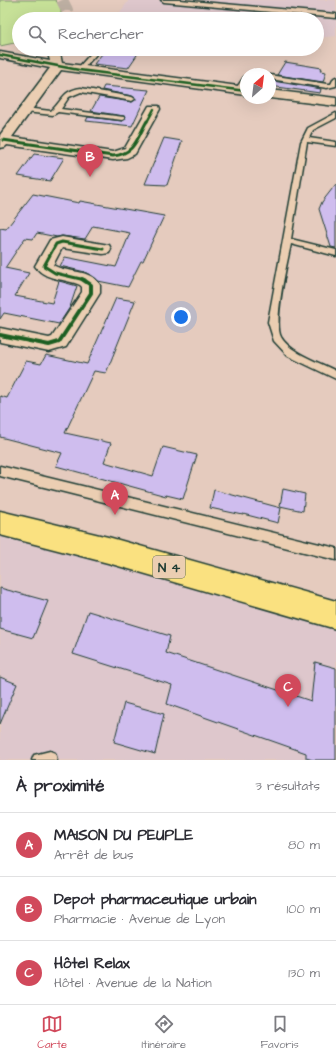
<!DOCTYPE html>
<html lang="fr">
<meta charset="utf-8">
<style>
body{margin:0;font-family:"Architects Daughter",sans-serif;background:#f7f7f7;color:#2b2b33}
.compass{position:absolute;left:240px;top:68px;width:36px;height:36px;border-radius:50%;background:#fff;box-shadow:0 4px 16px #0002;rotate:28deg}
.you{position:absolute;left:181px;top:317px;width:14px;height:14px;margin:-10px;border:3px solid #fff;border-radius:50%;background:#1a73e8;box-shadow:0 0 0 6px #1a73e833}
.badge{display:grid;place-items:center;width:26px;height:26px;border-radius:50%;background:#d1495b;color:#fff;font-size:13px;font-weight:700}
.pin{position:absolute;translate:-50% -33px;filter:drop-shadow(0 1px 2px #0008)}
.pin::after{content:'';position:absolute;top:21px;width:14px;height:12px;background:inherit;clip-path:polygon(0 0,100% 0,50% 100%)}
.list{margin:0;padding:0;list-style:none}
h2{display:flex;justify-content:space-between;align-items:center;height:52px;margin:0;padding:0 16px;font-size:17px}
h2 small{font-size:13px;font-weight:400;color:#7c7c81}
.list li{display:grid;grid-template-columns:26px 1fr auto;gap:12px;align-items:center;box-sizing:border-box;height:64px;padding:0 16px;border-top:1px solid #e1e1e2}
.list b{display:block;font-size:15px;white-space:nowrap}
.list p{margin:0;font-size:13px;white-space:nowrap;color:#7c7c81}
.list em{font-size:13px;font-style:normal;color:#7c7c81}
.icon{flex:none;width:22px;height:22px;fill:none;stroke:currentColor;stroke-width:2;stroke-linecap:round;stroke-linejoin:round}
.map{position:relative;flex:none;width:336px;height:760px;overflow:hidden}
.search{position:absolute;background:#fff;box-shadow:0 4px 16px #0002;left:12px;right:12px;top:12px;height:44px;display:flex;align-items:center;gap:10px;box-sizing:border-box;padding:0 14px;border-radius:22px;color:#7c7c81;font-size:15px}
.sheet{height:244px;background:#fff}
nav{display:flex;justify-content:space-around;align-items:center;box-sizing:border-box;height:56px;border-top:1px solid #e1e1e2;background:#fff;font-size:11px;color:#7c7c81}
nav a{display:grid;justify-items:center;gap:2px}
nav .on{color:#d1495b}
.map>svg:first-child{display:block}
</style>
<div class="map">
<svg width="336" height="760" viewBox="0 0 336 760">
<rect width="100%" height="100%" fill="#e5cbbe"/>
<filter id="ink" filterUnits="userSpaceOnUse"><feTurbulence type="fractalNoise" baseFrequency=".025" numOctaves="2"/><feDisplacementMap in="SourceGraphic" scale="8" xChannelSelector="R" yChannelSelector="G"/><feConvolveMatrix kernelMatrix="1 2 1 2 8 2 1 2 1" color-interpolation-filters="sRGB"/></filter>
<g filter="url(#ink)">
<path fill="#dec7cc" d="M129 0H336V36L317 38V19H115Z
M0 525 336 615V760H0Z"/>
<path fill="#c7e198" stroke="#738f66" d="M0 0H55C61 6 63 11 59 19H19V42L0 46Z"/>
<path fill="#cfbdee" stroke="#1f3d34" d="M106 49H141L128 68 94 64Z
M285 62 322 68 320 71 326 72 323 82 277 75Z
M273 81 321 89 320 93 270 86Z
M104 86 149 90 132 126 86 121 88 117 122 121 126 119 124 116 91 111 99 97 132 102 136 99 132 96 102 90Z
M164 138 182 141 167 185 145 184Z
M34 154 64 158 50 181 18 176Z
M336 184V248L331 247 319 209 322 202Z
M33 194 79 203 80 201 164 216 143 261H141L128 287 98 281 85 272 60 266 65 257 116 267 130 233 93 226 85 239 62 236 57 237 37 233 33 239 25 238 5 268 29 273 15 296 52 303 59 281 77 286 70 307 59 324 4 313 0 319V228L6 229Z
M116 298 135 301 106 373 94 371 65 433 111 443 104 462 153 476 163 447 197 455 183 499 166 495V496L56 466 62 453 0 437V396L7 398 26 361 41 364 46 355 87 364Z
M283 489 305 494 303 511 280 506Z
M214 490 281 508 278 523 243 514V515L210 508Z
M0 588 48 601 33 638 0 629Z
M88 611 170 636 166 653 311 701 315 662 336 668V760H313L306 758V753L167 704 172 685 73 654Z
M0 677 17 684 0 724Z
M124 703 164 714 155 754 114 742Z"/>
<g fill="none" stroke-linecap="round" stroke-linejoin="round">
<path stroke="#bdafa2" stroke-width="12" stroke-dasharray="12 6" stroke-linecap="butt" d="M62 0 67 10 66 19"/>
<g stroke="#1f3d34" stroke-width="3">
<path id="lane" d="M161 0H180L336 14V18L164 2Z
M95 49H101L81 71H77V69Z
M270 75 327 84H331L334 78 336 77V86L327 88 270 79Z
M246 76V83L241 90 236 91 235 90 244 77Z
M81 88 132 97 135 99 132 101 81 92 69 97 61 109 124 117V119L122 120 58 112 53 115 25 112 22 110 25 108 51 111C64 99 62 91 81 88Z
M336 113V118L313 130 309 138 336 142V146L307 142 291 239 336 250V256L291 244C287 263 273 322 281 337 290 353 321 363 336 371V379L288 356 274 341 268 322 301 142 308 128Z
M0 466 336 548V560L0 476Z
M50 751 55 753 57 760H32L34 755Z"/>
</g>
<g stroke="#1f3d34" stroke-width="3">
<path id="street" d="M47 49H59L62 63 246 87V95L61 70 12 137 113 152 125 148 149 106H159L160 109 135 154 127 158 113 160 7 145 5 147 0 148V135L50 68 0 58V52L50 61Z
M270 90 336 98V106L270 98Z
M62 237 109 245 111 249 109 253 103 254 62 248 53 265C68 274 90 268 100 285V293L66 347 49 352 0 342V328L49 338 52 337 82 292V287L80 285C65 278 45 281 35 266L50 240Z"/>
</g>
<g stroke="#1f3d34" stroke-width="3">
<path id="highway" d="M0 511 108 537 336 601V629L108 563 0 535Z"/>
</g>
<use href="#lane" fill="#ebceb2" fill-rule="evenodd"/>
<use href="#street" fill="#ebceb2" fill-rule="evenodd"/>
<use href="#highway" fill="#fae180" fill-rule="evenodd"/>
<g stroke="#ebceb2" stroke-width="4">
<path id="cycleway-far2" d="M0 55 79 70 246 91
M147 122 154 109"/>
</g>
<g stroke="#ebceb2" stroke-width="5">
<path id="cycleway-far1" d="M3 140 113 156C135 154 137 138 147 121
M85 280 55 273 44 266 56 244 62 242 103 249"/>
</g>
<g stroke="#ebceb2" stroke-width="6">
<path id="cycleway" d="M0 335 49 345 59 342 91 293V285L82 279"/>
</g>
<use href="#cycleway-far2" stroke="#1b5e20" stroke-width="2.5"/>
<use href="#cycleway-far1" stroke="#1b5e20" stroke-width="3"/>
<use href="#cycleway" stroke="#1b5e20" stroke-width="4"/>
</g>
</g>
<g text-anchor="middle" stroke-width="3" stroke-linejoin="round" paint-order="stroke">
<rect fill="#ebceb2" stroke="#5c685a" stroke-width="1" x="153" y="556" width="32" height="22" rx="3"/>
<g font-size="13" font-weight="bold" fill="#1f3d34">
<text x="169" y="572">N 4</text>
</g>
</g>
</svg>
<svg class="compass" viewBox="-18 -18 36 36"><path d="M0-13l5 13h-10z" fill="#e53935"/><path d="M0 13l5-13h-10z" fill="#7c7c81"/></svg>
<div class="you"></div>
<div class="pin badge" style="left:115px;top:515px">A</div>
<div class="pin badge" style="left:90px;top:177px">B</div>
<div class="pin badge" style="left:288px;top:707px">C</div>
<div class="search"><svg class="icon" aria-label="search" viewBox="0 0 24 24"><circle cx="10" cy="10" r="6"/><path d="M15 15l6 6"/></svg>Rechercher</div>
</div>
<section class="sheet">
<h2>À proximité<small>3 résultats</small></h2>
<ul class="list">
<li><span class="badge">A</span><div><b>MAISON DU PEUPLE</b><p>Arrêt de bus</p></div><em>80 m</em></li>
<li><span class="badge">B</span><div><b>Depot pharmaceutique urbain</b><p>Pharmacie · Avenue de Lyon</p></div><em>100 m</em></li>
<li><span class="badge">C</span><div><b>Hôtel Relax</b><p>Hôtel · Avenue de la Nation</p></div><em>130 m</em></li>
</ul>
</section>
<nav>
<a class="on"><svg class="icon" aria-label="map" viewBox="0 0 24 24"><path d="M3 6l6-2 6 2 6-2v14l-6 2-6-2-6 2zM9 4v14M15 6v14"/></svg>Carte</a>
<a><svg class="icon" aria-label="directions" viewBox="0 0 24 24"><path d="M12 3l9 9-9 9-9-9zM9 14v-3h6M13 9l2 2-2 2"/></svg>Itinéraire</a>
<a><svg class="icon" aria-label="saved" viewBox="0 0 24 24"><path d="M7 4h10v16l-5-4-5 4z"/></svg>Favoris</a>
</nav>
